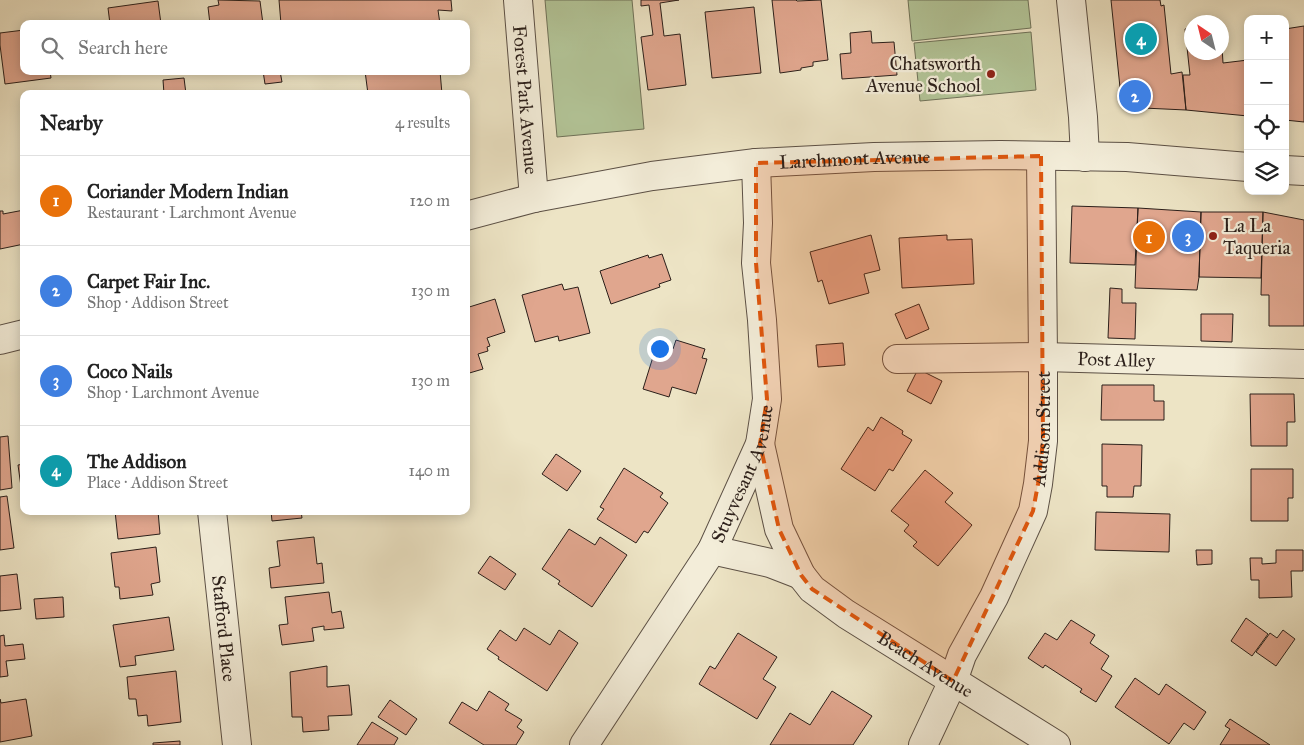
<!DOCTYPE html>
<meta charset="utf-8">
<style>
body{margin:0;font-family:"IM FELL Great Primer",serif;background:#f6f6f6;color:#222}
.controls{position:absolute;right:15px;top:15px;display:grid;overflow:hidden;border-radius:10px;box-shadow:0 2px 12px #0003}
.controls button{width:45px;height:45px;display:grid;place-items:center;padding:0;border:0;border-bottom:1px solid #e0e0e0;background:#fff;color:#222;font:25px sans-serif}
.compass{position:absolute;left:1184px;top:15px;width:45px;height:45px;border-radius:50%;background:#fff;box-shadow:0 2px 12px #0003;rotate:325deg}
.you{position:absolute;left:659px;top:348px;width:18px;height:18px;margin:-12px;border:4px solid #fff;border-radius:50%;background:#1a73e8;box-shadow:0 0 0 8px #1a73e833}
.badge{display:grid;place-items:center;width:32px;height:32px;border-radius:50%;background:#2563eb;color:#fff;font-size:16px;font-weight:700}
.pin{position:absolute;translate:-50% -50%;border:2px solid #fff;box-shadow:0 1px 5px #0006}
.list{margin:0;padding:0;list-style:none}
h2{display:flex;justify-content:space-between;align-items:center;height:65px;margin:0;padding:0 20px;font-size:21px}
h2 small{font-size:16px;font-weight:400;color:#767676}
.list li{display:grid;grid-template-columns:32px 1fr auto;gap:15px;align-items:center;box-sizing:border-box;height:90px;padding:0 20px;border-top:1px solid #e0e0e0}
.list b{display:block;font-size:19px;white-space:nowrap}
.list p{margin:0;font-size:16px;white-space:nowrap;color:#767676}
.list em{font-size:16px;font-style:normal;color:#767676}
.icon{flex:none;width:28px;height:28px;fill:none;stroke:currentColor;stroke-width:2;stroke-linecap:round;stroke-linejoin:round}
.map{position:relative;flex:none;width:1304px;height:745px;overflow:hidden}
.search{position:absolute;background:#fff;box-shadow:0 2px 12px #0003;left:20px;top:20px;width:450px;height:55px;display:flex;align-items:center;gap:12px;box-sizing:border-box;padding:0 18px;border-radius:10px;color:#767676;font-size:19px}
.panel{position:absolute;background:#fff;box-shadow:0 2px 12px #0003;left:20px;top:90px;width:450px;height:425px;border-radius:10px}
.map>svg:first-child{display:block}
</style>
<div class="map">
<svg width="1304" height="745" viewBox="0 0 1304 745">
<rect width="100%" height="100%" fill="#ede4c5"/>
<filter id="stains"><feTurbulence type="fractalNoise" baseFrequency=".004" numOctaves="4"/><feColorMatrix values="0 0 0 0 .2 0 0 0 0 .09 0 0 0 0 .02 0 0 0 .5 -.17"/></filter>
<radialGradient id="worn" r=".72"><stop offset=".6" stop-color="#630" stop-opacity="0"/><stop offset="1" stop-color="#630" stop-opacity=".3"/></radialGradient>
<path fill="#b3c598" stroke="#6f7259" d="M545 0H632L644 129 557 137Z
M908 0H1028L1031 28 912 41Z
M1031 32 1036 90 920 101 914 43Z"/>
<path fill="#e0a68e" stroke="#2b1f1a" d="M218 0 260 1 263 24H210L208 7 219 5Z
M279 0H451L452 11 438 10 440 24H281Z
M641 0H679L660 3 664 36 680 34 686 85 648 90 641 37 653 35 649 5 641 6Z
M772 0H796L797 1 821 0 828 60 813 62V66L801 68V70L780 73Z
M1111 0H1160L1161 6 1164 5 1171 74 1182 72 1186 110 1122 107Z
M158 1 161 24H110L108 8Z
M754 7 761 73 712 78 705 12Z
M1304 26V122L1285 120V29Z
M1192 28V52H1222V47L1223 63 1248 60V116L1186 110 1183 75H1190L1185 29Z
M24 30V71H50L51 78 5 84 0 45V33Z
M871 31 872 43 894 42 897 75 842 79 840 54 851 53 850 33Z
M263 71H280L282 82 265 84Z
M286 71H308L286 74Z
M365 71H440L442 94H368Z
M184 78 186 94H164L163 80Z
M248 91V94H217Z
M1072 206 1138 208 1135 265 1070 263Z
M1138 208 1201 212 1199 277 1197 290 1135 288Z
M24 210V244L0 249V211H3V214Z
M1201 212H1263L1261 278 1199 277Z
M1263 212 1304 220V326H1269V295H1261Z
M871 235 880 270 864 274 869 293 829 304 822 280 818 282 810 252Z
M947 235V240L972 239 974 284 902 288 899 238Z
M662 254 671 280 659 284 660 287 611 304 600 271 648 255 649 258Z
M562 284 564 290 578 287 590 333 559 341 558 336 535 342 522 295Z
M1110 288 1122 289V303H1136L1135 339 1108 338Z
M495 299 505 332 487 338 490 346 487 347 488 351 478 354 483 369 466 374V308Z
M919 304 929 329 906 339 895 314Z
M1201 314H1233L1232 342 1201 341Z
M676 340 705 349 702 358 707 359 696 394 672 387 669 397 643 389 657 344 673 349Z
M843 343 845 365 818 367 816 345Z
M918 369 942 381 931 404 907 391Z
M1102 385H1154V401H1164V420H1101Z
M1250 394H1294L1295 422H1287V446H1251Z
M881 417 903 431 902 434 912 440 893 471 889 469 875 491 841 469 868 427 873 431Z
M8 436 12 488 0 490V437Z
M1102 444 1142 445 1141 486H1134L1133 497H1107V486H1102Z
M556 454 581 471 567 491 542 474Z
M24 464V494H22L18 465Z
M624 468 663 493 660 497 668 503 648 533 644 531 636 543 597 519 604 509 600 507Z
M1251 469H1293V498H1288V521H1251Z
M925 470 953 493 945 502 972 525 938 566 913 546 917 542 904 531 909 525 891 511Z
M7 496 14 548 0 550V497Z
M115 511H158L160 534 118 539Z
M271 511H301L302 518 272 521Z
M1096 512 1170 514 1169 552 1095 550Z
M569 529 595 545 600 537 627 555 592 607 558 584 560 581 542 569Z
M314 537 317 564 322 563 324 583 271 588 269 568 280 566 277 541Z
M156 547 160 582 151 584 153 595 120 599 119 587H115L111 553Z
M1196 550H1212V564L1197 565Z
M1276 550H1303V571H1291L1292 597 1259 598V580H1251L1250 558H1262V564L1276 563Z
M490 556 516 574 505 590 478 573Z
M17 574 21 609 0 611V576Z
M329 592 332 613 341 611 344 628 324 630V626L312 628 314 641 282 645 279 625 288 624 285 597Z
M63 597 64 617 36 619 34 599Z
M169 617 174 650 135 656 136 665 120 667 113 625Z
M1246 618 1268 634 1252 656 1231 641Z
M1071 620 1095 635 1090 643 1109 656 1101 669 1112 676 1096 702 1080 692 1082 689 1045 665 1043 668 1028 658 1045 633 1057 640Z
M524 628 550 645 559 630 578 643 547 691 498 659 499 657 487 649 500 630 516 641Z
M1283 630 1295 639 1276 666 1256 652 1270 633 1277 638Z
M738 633 777 657 763 679 776 687 757 719 699 684 710 666 715 669Z
M4 635 5 646 23 644 25 659 6 661 8 676 0 677V636Z
M327 666V687L349 685 352 715 328 716 329 730 303 732 302 717H292L290 672Z
M176 671 181 722 148 726 147 715 138 716 136 699H129L127 677Z
M1135 678 1159 695 1166 684 1206 712 1194 730 1184 723 1169 744 1115 707Z
M489 691 509 704 505 710 522 720 517 727 524 732 516 745H484L449 723 462 702 477 711Z
M832 691 872 716 853 745H770L790 713 810 725Z
M0 699 1 703 26 699 32 736 0 742Z
M390 700 417 719 406 735 378 717Z
M1230 719 1270 745H1220L1230 729 1225 726Z
M372 722 398 738 394 745H357Z
M180 741V745H153V743Z"/>
<g fill="none" stroke-linecap="round" stroke-linejoin="round">
<g stroke="#5c5045" stroke-width="30">
<g id="minor">
<path id="s1" d="M518 0 534 198"/>
<path d="M1071 0 1083 117 1085 157"/>
<path d="M1285 170 1304 171"/>
<path id="s2" d="M466 216 534 198 652 176 756 163 874 157 1000 155 1127 157 1248 167"/>
<path d="M0 340 24 334"/>
<path id="s3" d="M897 359 1043 357 1304 364"/>
<path id="s4" d="M760 444 779 529 801 575 812 589 846 614 1056 745"/>
<path id="s5" d="M212 511 237 745"/>
<path d="M712 550 770 563 801 575"/>
<path id="s6" d="M584 745 712 550 760 444 767 399 762 320 756 263 758 223 756 163"/>
<path id="s7" d="M923 745 953 681 962 655 994 597 1033 511 1038 484 1043 441V357L1041 156"/>
</g>
</g>
<use href="#minor" stroke="#f3edd9" stroke-width="28"/>
</g>
<path fill="#df560d" fill-opacity="0.2" stroke="#df560d" stroke-width="4" stroke-dasharray="10 6" stroke-linejoin="round" d="M1041 156 1043 441 1038 484 1033 511 953 681 812 589 801 575 779 529 760 444 767 399 756 263V163Z"/>
<g fill="#8f2418" stroke="#f3edd9" stroke-width="2">
<circle cx="991" cy="74" r="5"/>
<circle cx="1213" cy="236" r="5"/>
</g>
<g text-anchor="middle" stroke-width="4.5" stroke-linejoin="round" paint-order="stroke">
<g font-size="19" fill="#2b1f1a" stroke="#f3edd9" text-anchor="end">
<text x="981" y="70">Chatsworth<tspan x="981" dy="22">Avenue School</tspan></text>
<text x="1223" y="232" text-anchor="start">La La<tspan x="1223" dy="22">Taqueria</tspan></text>
</g>
<g font-size="19" fill="#2b1f1a" stroke="#f3edd9">
<text dy="7" stroke="none"><textPath href="#s1" startOffset="100">Forest Park Avenue</textPath></text>
<text dy="7" stroke="none"><textPath href="#s2" startOffset="394">Larchmont Avenue</textPath></text>
<text dy="7" stroke="none"><textPath href="#s3" startOffset="219">Post Alley</textPath></text>
<text dy="7" stroke="none"><textPath href="#s7" startOffset="342">Addison Street</textPath></text>
<text dy="7" stroke="none"><textPath href="#s6" startOffset="316">Stuyvesant Avenue</textPath></text>
<text dy="7" stroke="none"><textPath href="#s5" startOffset="118">Stafford Place</textPath></text>
<text dy="7" stroke="none"><textPath href="#s4" startOffset="292">Beach Avenue</textPath></text>
</g>
</g>
<rect width="100%" height="100%" filter="url(#stains)"/>
<rect width="100%" height="100%" fill="url(#worn)"/>
</svg>
<div class="controls">
<button>+</button>
<button>−</button>
<button><svg class="icon" aria-label="locate" viewBox="0 0 24 24"><circle cx="12" cy="12" r="6"/><path d="M12 2v4M12 18v4M2 12h4M18 12h4"/></svg></button>
<button><svg class="icon" aria-label="layers" viewBox="0 0 24 24"><path d="M12 4l9 5-9 5-9-5zM3 14l9 5 9-5"/></svg></button>
</div>
<svg class="compass" viewBox="-18 -18 36 36"><path d="M0-13l5 13h-10z" fill="#e53935"/><path d="M0 13l5-13h-10z" fill="#767676"/></svg>
<div class="you"></div>
<div class="pin badge" style="left:1149px;top:237px;background:#e8710a">1</div>
<div class="pin badge" style="left:1135px;top:96px;background:#3f7fe0">2</div>
<div class="pin badge" style="left:1188px;top:236px;background:#3f7fe0">3</div>
<div class="pin badge" style="left:1141px;top:39px;background:#0f9aa8">4</div>
<div class="search"><svg class="icon" aria-label="search" viewBox="0 0 24 24"><circle cx="10" cy="10" r="6"/><path d="M15 15l6 6"/></svg>Search here</div>
<section class="panel">
<h2>Nearby<small>4 results</small></h2>
<ul class="list">
<li><span class="badge" style="background:#e8710a">1</span><div><b>Coriander Modern Indian</b><p>Restaurant · Larchmont Avenue</p></div><em>120 m</em></li>
<li><span class="badge" style="background:#3f7fe0">2</span><div><b>Carpet Fair Inc.</b><p>Shop · Addison Street</p></div><em>130 m</em></li>
<li><span class="badge" style="background:#3f7fe0">3</span><div><b>Coco Nails</b><p>Shop · Larchmont Avenue</p></div><em>130 m</em></li>
<li><span class="badge" style="background:#0f9aa8">4</span><div><b>The Addison</b><p>Place · Addison Street</p></div><em>140 m</em></li>
</ul>
</section>
</div>
